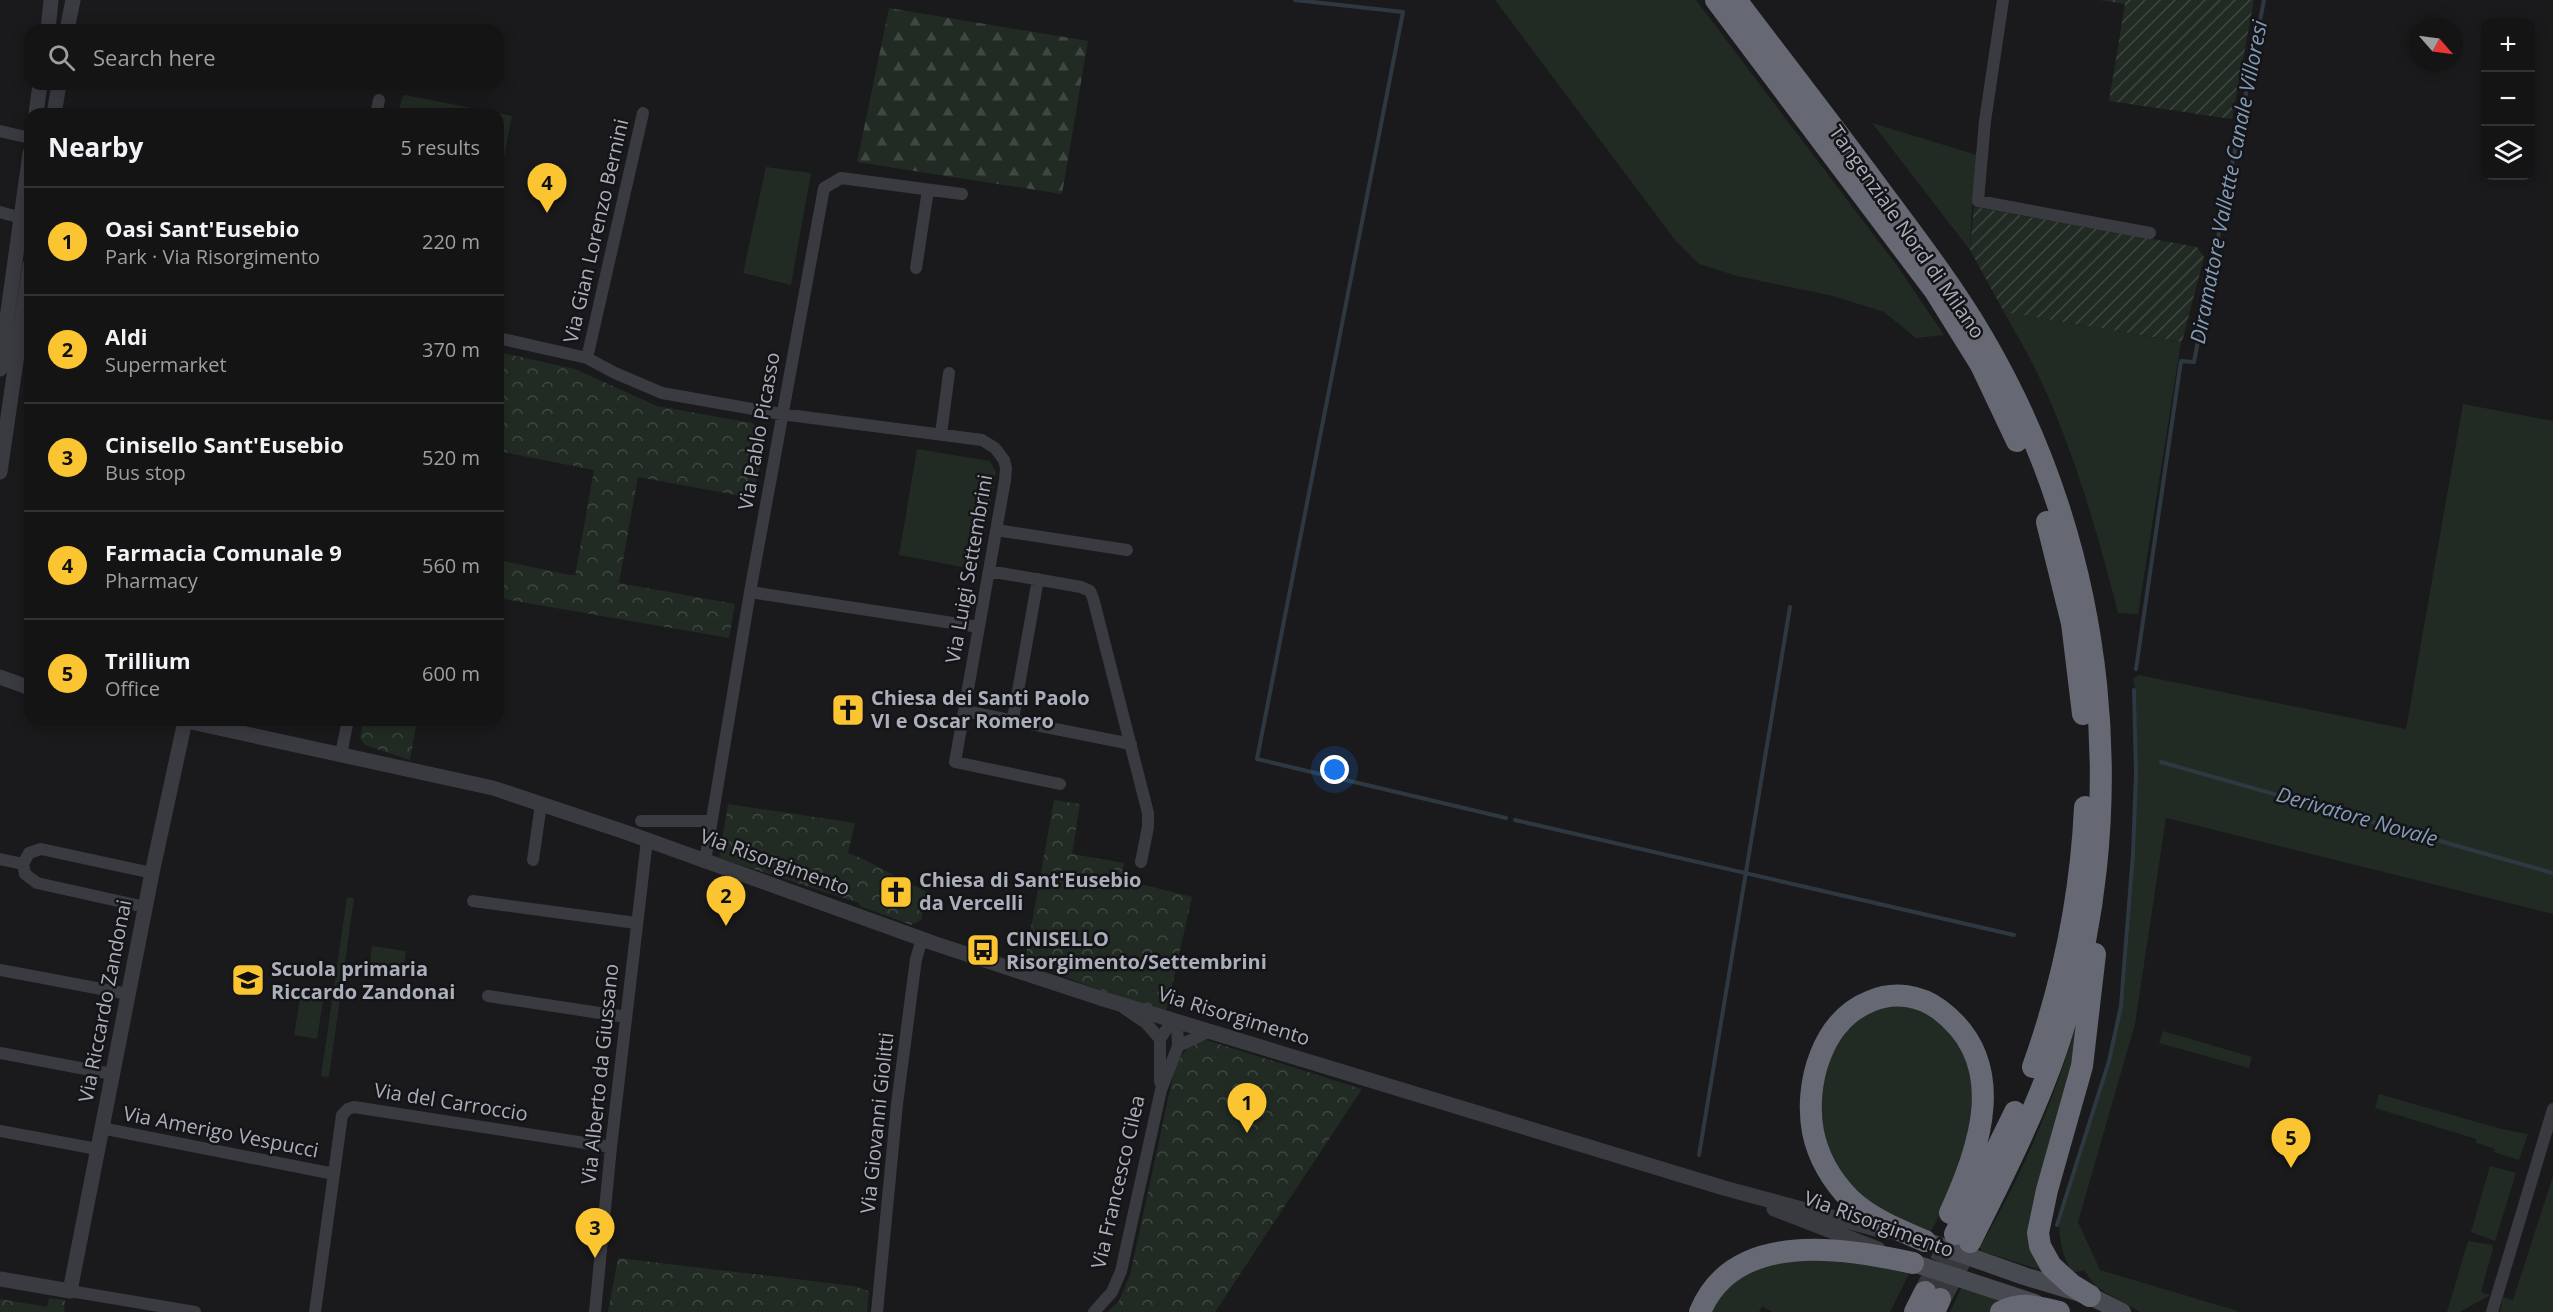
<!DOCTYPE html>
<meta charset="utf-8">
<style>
body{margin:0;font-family:"Open Sans",sans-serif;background:#1d1d1e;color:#f1f3f6}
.controls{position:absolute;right:18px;top:18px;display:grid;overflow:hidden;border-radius:12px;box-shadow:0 3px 15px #0003}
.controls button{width:54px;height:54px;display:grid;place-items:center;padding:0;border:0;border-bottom:2px solid #333334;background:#141415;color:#f1f3f6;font:30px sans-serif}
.compass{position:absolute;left:2409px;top:18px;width:54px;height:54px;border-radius:50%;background:#141415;box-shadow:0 3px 15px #0003;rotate:118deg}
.you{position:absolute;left:1335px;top:770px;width:21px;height:21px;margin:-15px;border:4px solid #fff;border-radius:50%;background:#1a73e8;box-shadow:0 0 0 9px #1a73e833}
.badge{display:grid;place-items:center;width:39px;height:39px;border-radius:50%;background:#fbc532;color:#111;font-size:20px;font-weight:700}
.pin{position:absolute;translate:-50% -50px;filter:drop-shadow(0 2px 3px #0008)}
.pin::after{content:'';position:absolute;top:32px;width:21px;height:18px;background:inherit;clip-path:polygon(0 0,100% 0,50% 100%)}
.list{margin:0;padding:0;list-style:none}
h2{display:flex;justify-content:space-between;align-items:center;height:78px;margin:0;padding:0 24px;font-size:26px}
h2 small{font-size:20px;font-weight:400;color:#9d9ea0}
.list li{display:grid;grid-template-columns:39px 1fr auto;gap:18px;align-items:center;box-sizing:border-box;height:108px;padding:0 24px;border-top:2px solid #333334}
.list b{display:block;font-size:22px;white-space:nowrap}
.list p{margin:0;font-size:20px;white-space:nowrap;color:#9d9ea0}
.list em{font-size:20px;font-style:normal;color:#9d9ea0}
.icon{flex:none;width:33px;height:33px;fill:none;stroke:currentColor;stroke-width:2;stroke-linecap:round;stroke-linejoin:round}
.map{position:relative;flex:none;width:2553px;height:1312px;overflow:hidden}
.search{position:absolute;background:#141415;box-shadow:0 3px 15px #0003;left:24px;top:24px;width:480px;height:66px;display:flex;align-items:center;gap:15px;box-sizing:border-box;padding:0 21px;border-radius:18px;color:#9d9ea0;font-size:22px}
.panel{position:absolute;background:#141415;box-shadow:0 3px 15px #0003;left:24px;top:108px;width:480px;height:618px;border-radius:18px}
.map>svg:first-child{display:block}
</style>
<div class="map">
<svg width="2553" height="1312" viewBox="0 0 2553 1312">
<defs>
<pattern id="forest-firs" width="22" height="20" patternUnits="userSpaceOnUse" patternTransform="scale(1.5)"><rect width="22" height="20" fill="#212b23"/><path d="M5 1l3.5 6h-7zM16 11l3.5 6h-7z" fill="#3f4741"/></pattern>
<pattern id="park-crowns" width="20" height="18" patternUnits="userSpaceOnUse" patternTransform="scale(1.5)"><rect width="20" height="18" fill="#212b23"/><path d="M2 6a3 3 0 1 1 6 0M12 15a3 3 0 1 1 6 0" fill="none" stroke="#3f4741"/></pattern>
<pattern id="garden-furrows" width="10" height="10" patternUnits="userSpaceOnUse" patternTransform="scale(1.5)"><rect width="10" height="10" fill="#212b23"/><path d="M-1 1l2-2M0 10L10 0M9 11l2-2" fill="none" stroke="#3f4741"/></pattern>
</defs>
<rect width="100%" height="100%" fill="#1a1a1c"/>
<path fill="#212b23" d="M1495 0H1696L1898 267 1944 335 1916 338 1884 312 1833 296 1737 276 1699 264 1675 240Z
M405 95 512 116 502 167 498 166V114H398L402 98Z
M1872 123 1980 156 1972 206 1970 250Z
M766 167 811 173 791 285 743 273Z
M2004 312 2181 342 2138 614 2118 613C2099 538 2078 465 2047 394 2035 366 2019 339 2004 312Z
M2463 404 2553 421V914L2166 818 2135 1024 2078 1222 2100 1270 2241 1312H2140L2096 1287 2084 1270 2073 1273C2063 1259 2060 1242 2059 1224L2111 1059 2124 995 2135 850 2137 767 2136 692 2133 679 2139 675 2406 729Z
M917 449 990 461 996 472 978 570 899 555Z
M347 897 354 898 329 1077 321 1076Z
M372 946 406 951 404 968 370 963Z
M301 992 324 995 317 1039 294 1035Z
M1903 1000 1941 1018 1975 1074 1964 1164 1930 1234 1856 1198 1818 1133 1821 1072 1856 1015Z
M2080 1012 2041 1270 1981 1251 1980 1247C2023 1174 2057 1094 2080 1012Z
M2163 1031 2252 1057 2249 1068 2159 1043Z
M2379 1094 2501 1129 2528 1134 2519 1160 2494 1152 2495 1149 2476 1143V1139L2375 1108Z
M2490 1166 2516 1173 2495 1241 2471 1232Z
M2553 1176V1312H2500L2503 1297 2513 1300Z
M2468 1241 2492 1245 2493 1248 2481 1292 2490 1295 2460 1312H2447Z
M1804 1255 1911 1270 1890 1312H1772L1762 1306 1759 1312H1705L1735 1276Z
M1962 1286 2005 1299 1991 1312H1950Z"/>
<path fill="url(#forest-firs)" d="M889 8 1088 41 1062 194 857 162Z"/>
<path fill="url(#park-crowns)" d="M498 352 575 369 657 406 752 423C773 438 756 476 752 498L638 477 619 583 735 604 729 638 498 598V560L575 576 594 470 498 451Z
M363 720H417L410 760 365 745 360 738Z
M1054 800 1080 804 1072 854 1124 863 1121 879 1192 897 1166 1012 1091 987 1025 961Z
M728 804 855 823 848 853 861 858 927 892 921 920 911 925 860 906 859 903 719 858Z
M1206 1040 1362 1089 1215 1312H1107L1119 1301 1130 1275 1175 1067C1182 1052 1189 1044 1206 1040Z
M618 1258 854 1286 869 1291 867 1312H608Z
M49 1298 65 1300 64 1312H0V1299L47 1307Z"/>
<path fill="url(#garden-furrows)" d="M2100 0H2254L2232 119 2109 101 2125 4Z
M1974 207 2197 247 2204 257 2182 342 2004 312 1970 250Z"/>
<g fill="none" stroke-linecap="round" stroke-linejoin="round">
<path stroke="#2e3841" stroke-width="4" d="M1295 0 1403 12 1257 759 1506 818
M2136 669 2181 361 2194 362 2264 0
M2161 762 2553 873
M1515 820 2014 935
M1699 1155 1790 607
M2057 1225 2109 1061 2121 1006 2133 854 2136 773 2134 690"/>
<path stroke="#37383c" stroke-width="22" stroke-dasharray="22 11" stroke-linecap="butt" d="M1925 1292 1955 1234
M1940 1299 1970 1242"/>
<path stroke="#3a3b41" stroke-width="12" d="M2003 0 1985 121 1978 201 2150 233
M376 114 379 100
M0 131 30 138
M0 212 21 218
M916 268 928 190
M498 338 587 358 615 373 662 393 781 414 982 440 995 448 1004 460 1006 468 1005 480 955 762 1060 784
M587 358 643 113
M941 434 949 373
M996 530 1127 550
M989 571 1081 587 1090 591 1093 598 1148 813V827L1141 862
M750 592 979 627
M965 711 1131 744
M1013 719 1038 579
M341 754 348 720
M641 821H711
M0 859 23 864
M533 860 541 804
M705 861 750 592 824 188 841 178 962 194
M23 864 29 853 41 849 152 873
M23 864 25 874 37 883 145 907
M473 901 636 923
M0 970 128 994
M488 996 626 1017
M1124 1008 1146 1023 1160 1039
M1177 1023 1178 1046
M0 1053 112 1074
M1160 1082V1039L1172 1021
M101 1128 334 1174
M0 1131 97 1149
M70 1291 195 1312
M315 1312 342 1115 348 1109 354 1107 611 1147
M595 1312 611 1147 647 840
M877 1312 897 1104 916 959 922 939
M1094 1312 1112 1292 1121 1271 1161 1090 1178 1046 1208 1032
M2492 1312 2553 1109"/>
<path stroke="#3a3b41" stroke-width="15" d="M48 30 51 0
M67 30 73 0
M36 114 40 84
M54 114 59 84
M0 369 30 153
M0 472 30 265
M0 677 30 688
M182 720 493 788 628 833 936 944 1100 998 1724 1188 1887 1232
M1774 1209 1878 1249
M0 1279 70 1291 152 873 185 721"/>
<path stroke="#484a51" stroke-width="18" d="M1925 1241 2024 1276 2090 1296 2122 1312
M1913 1263 2035 1303"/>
<path stroke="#666973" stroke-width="22" d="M1716 0 1935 291 1981 365 2017 441
M1736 0C1783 62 1831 124 1877 186 1914 236 1952 285 1983 338 2108 551 2135 814 2057 1048 2034 1115 2002 1178 1970 1242
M2047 522 2072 623 2083 714
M2033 1067C2063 983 2081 896 2085 807
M1955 1234 2015 1112
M1925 1241C1899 1230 1871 1219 1850 1199 1832 1181 1818 1157 1813 1132 1804 1084 1822 1020 1871 1001 1894 991 1920 995 1940 1010 2010 1063 1980 1147 1950 1213
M2090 1296 2072 1285 2051 1266 2040 1246 2038 1233 2047 1190 2082 1066 2095 954
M1700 1312C1734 1229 1844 1248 1913 1263
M1915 1312 1925 1292
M1934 1312 1940 1299
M2001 1312C2021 1301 2038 1307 2059 1312"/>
</g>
<defs>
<g id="church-square" transform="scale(1.725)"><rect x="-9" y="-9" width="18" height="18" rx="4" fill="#fbc532" stroke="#151417"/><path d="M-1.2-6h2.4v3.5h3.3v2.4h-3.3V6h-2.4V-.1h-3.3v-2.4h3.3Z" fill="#111"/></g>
<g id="bus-square" transform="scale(1.725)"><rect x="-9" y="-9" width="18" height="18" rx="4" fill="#fbc532" stroke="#151417"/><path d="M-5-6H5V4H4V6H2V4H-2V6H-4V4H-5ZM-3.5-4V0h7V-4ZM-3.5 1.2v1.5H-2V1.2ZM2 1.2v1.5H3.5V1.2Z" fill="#111"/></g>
<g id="school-square" transform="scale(1.725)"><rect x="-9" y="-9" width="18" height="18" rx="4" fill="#fbc532" stroke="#151417"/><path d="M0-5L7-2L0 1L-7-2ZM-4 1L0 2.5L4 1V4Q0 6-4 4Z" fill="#111"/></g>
</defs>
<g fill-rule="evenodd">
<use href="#church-square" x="848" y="710"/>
<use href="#church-square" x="896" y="892"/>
<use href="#bus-square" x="983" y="950"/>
<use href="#school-square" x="248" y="980"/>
</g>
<g text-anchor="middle" stroke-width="5" stroke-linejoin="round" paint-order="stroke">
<g font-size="20" fill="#abafbc" stroke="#151417">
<text transform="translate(596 231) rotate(-77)" y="7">Via Gian Lorenzo Bernini</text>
<text transform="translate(1907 232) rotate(55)" y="7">Tangenziale Nord di Milano</text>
<text transform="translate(759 431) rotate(-80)" y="7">Via Pablo Picasso</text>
<text transform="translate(969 569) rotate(-80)" y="7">Via Luigi Settembrini</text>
<text transform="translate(775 862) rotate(20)" y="7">Via Risorgimento</text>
<text transform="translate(105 1001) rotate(-79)" y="7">Via Riccardo Zandonai</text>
<text transform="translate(1234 1016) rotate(17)" y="7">Via Risorgimento</text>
<text transform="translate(600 1074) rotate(-84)" y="7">Via Alberto da Giussano</text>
<text transform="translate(451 1102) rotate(9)" y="7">Via del Carroccio</text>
<text transform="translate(877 1123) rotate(-84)" y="7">Via Giovanni Giolitti</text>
<text transform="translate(221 1132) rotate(11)" y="7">Via Amerigo Vespucci</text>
<text transform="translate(1118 1182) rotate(-77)" y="7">Via Francesco Cilea</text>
<text transform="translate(1879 1224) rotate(20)" y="7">Via Risorgimento</text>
</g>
<g font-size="20" font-weight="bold" fill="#abafbc" stroke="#151417" text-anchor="start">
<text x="871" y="705">Chiesa dei Santi Paolo<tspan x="871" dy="23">VI e Oscar Romero</tspan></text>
<text x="919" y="887">Chiesa di Sant'Eusebio<tspan x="919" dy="23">da Vercelli</tspan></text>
<text x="1006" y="946">CINISELLO<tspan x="1006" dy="23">Risorgimento/Settembrini</tspan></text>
<text x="271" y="976">Scuola primaria<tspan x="271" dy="23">Riccardo Zandonai</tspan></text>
</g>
<g font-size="21" font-style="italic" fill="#819bb8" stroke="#151417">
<text transform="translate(2229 182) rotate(-79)" y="7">Diramatore Vallette Canale Villoresi</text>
<text transform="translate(2357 817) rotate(16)" y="7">Derivatore Novale</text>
</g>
</g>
</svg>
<div class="controls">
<button>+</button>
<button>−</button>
<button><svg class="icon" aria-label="layers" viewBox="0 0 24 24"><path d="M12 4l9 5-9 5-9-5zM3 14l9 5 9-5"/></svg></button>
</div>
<svg class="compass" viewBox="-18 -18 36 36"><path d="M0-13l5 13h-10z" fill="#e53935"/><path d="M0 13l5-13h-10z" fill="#9d9ea0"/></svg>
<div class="you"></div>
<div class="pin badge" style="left:1247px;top:1133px">1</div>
<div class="pin badge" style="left:726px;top:926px">2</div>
<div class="pin badge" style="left:595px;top:1258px">3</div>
<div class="pin badge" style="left:547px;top:213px">4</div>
<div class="pin badge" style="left:2291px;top:1168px">5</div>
<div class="search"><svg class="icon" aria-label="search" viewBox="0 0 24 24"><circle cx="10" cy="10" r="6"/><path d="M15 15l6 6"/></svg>Search here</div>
<section class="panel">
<h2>Nearby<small>5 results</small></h2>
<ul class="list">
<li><span class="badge">1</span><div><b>Oasi Sant'Eusebio</b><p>Park · Via Risorgimento</p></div><em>220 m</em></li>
<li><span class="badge">2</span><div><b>Aldi</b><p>Supermarket</p></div><em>370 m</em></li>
<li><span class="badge">3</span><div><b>Cinisello Sant'Eusebio</b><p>Bus stop</p></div><em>520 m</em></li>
<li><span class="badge">4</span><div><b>Farmacia Comunale 9</b><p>Pharmacy</p></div><em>560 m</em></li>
<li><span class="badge">5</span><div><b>Trillium</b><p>Office</p></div><em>600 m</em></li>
</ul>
</section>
</div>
